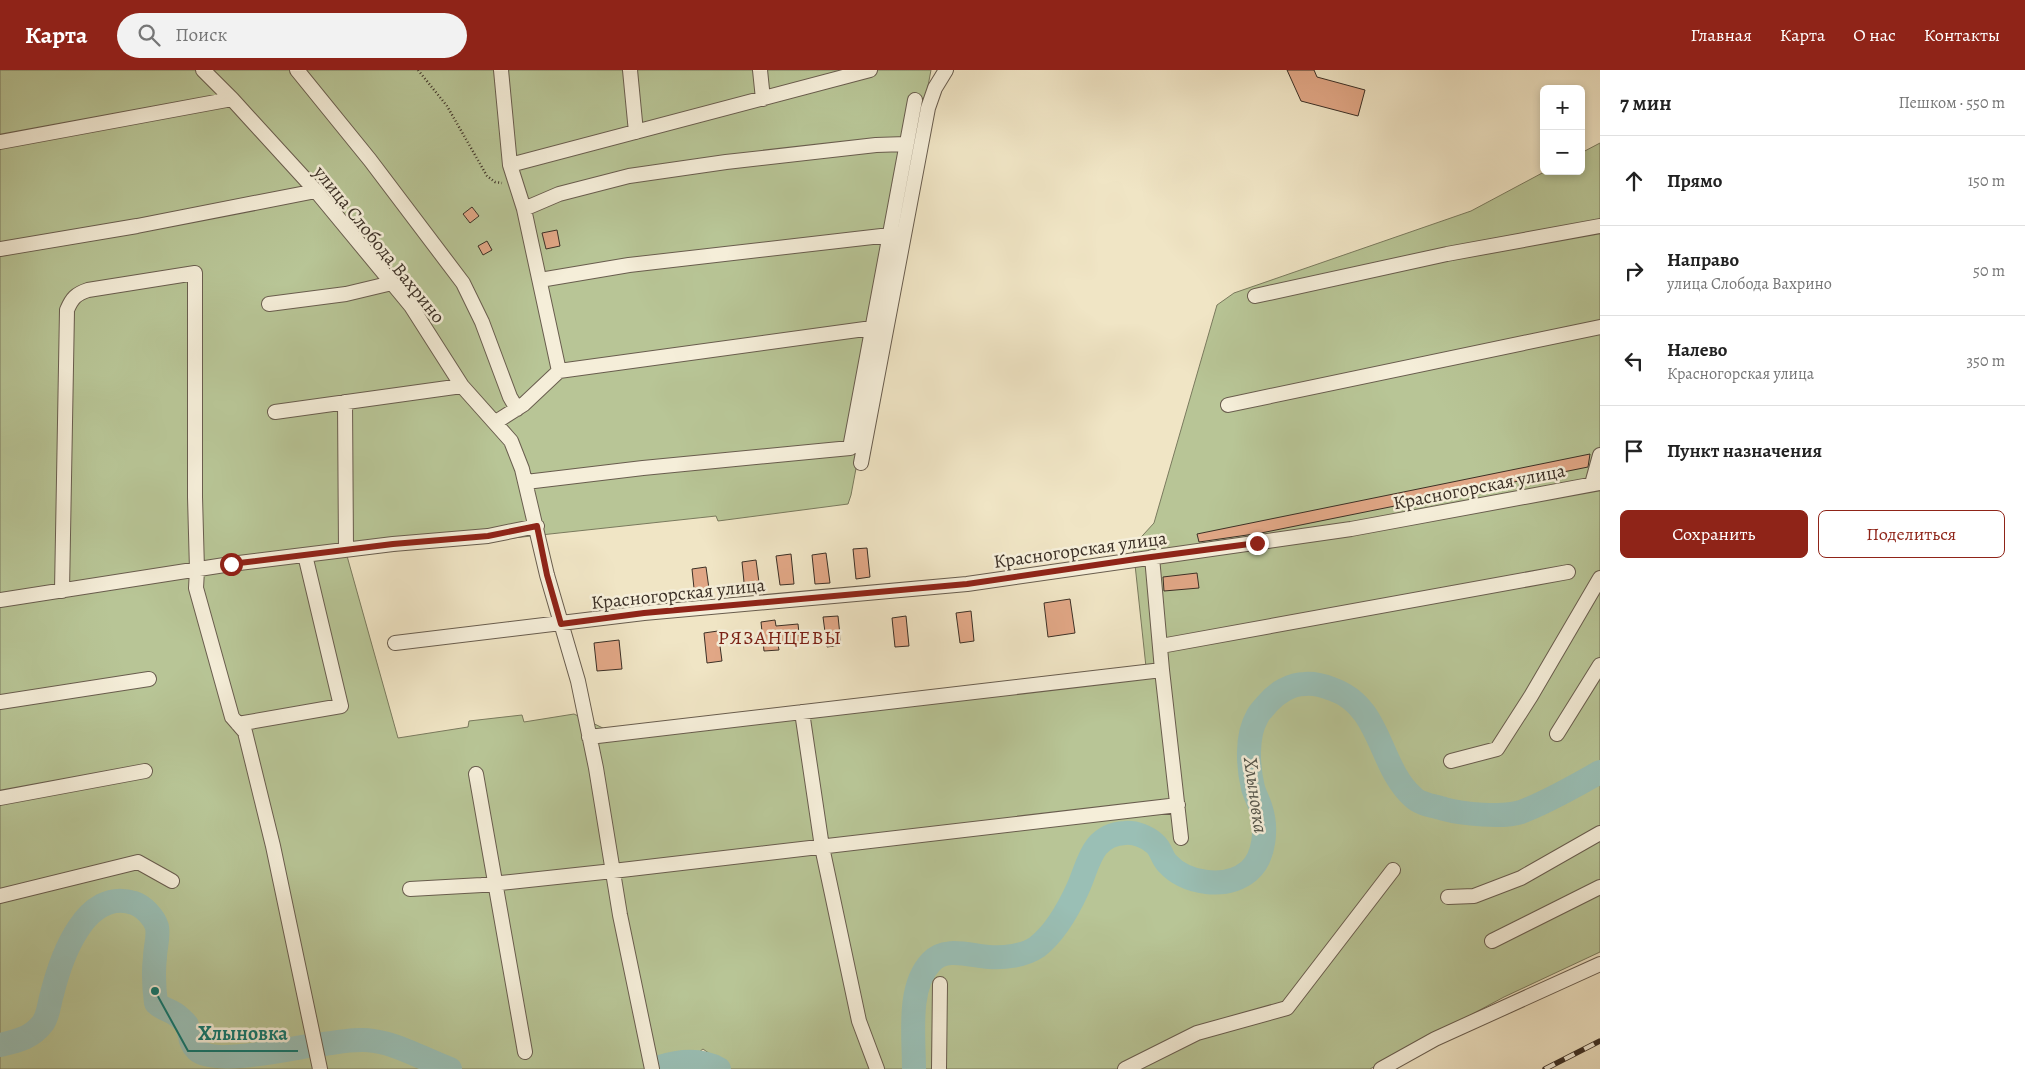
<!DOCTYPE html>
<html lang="ru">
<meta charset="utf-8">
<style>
body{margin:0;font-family:Alegreya,serif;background:#f2f2f2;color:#222}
.controls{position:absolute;right:15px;top:15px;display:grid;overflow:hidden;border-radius:8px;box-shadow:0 2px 8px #0003}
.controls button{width:45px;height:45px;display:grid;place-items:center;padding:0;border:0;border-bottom:1px solid #e0e0e0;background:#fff;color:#222;font:25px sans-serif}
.stop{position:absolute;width:15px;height:15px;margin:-11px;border:4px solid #8f2418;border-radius:50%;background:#fff}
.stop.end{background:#8f2418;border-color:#fff;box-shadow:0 1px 5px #0008}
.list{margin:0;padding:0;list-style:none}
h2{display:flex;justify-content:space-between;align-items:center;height:65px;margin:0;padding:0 20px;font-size:21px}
h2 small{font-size:16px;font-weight:400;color:#767676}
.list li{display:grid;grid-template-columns:32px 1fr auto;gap:15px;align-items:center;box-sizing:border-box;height:90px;padding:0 20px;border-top:1px solid #e0e0e0}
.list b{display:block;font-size:19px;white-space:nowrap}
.list p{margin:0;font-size:16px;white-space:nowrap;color:#767676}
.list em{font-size:16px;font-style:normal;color:#767676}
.actions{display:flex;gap:10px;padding:15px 20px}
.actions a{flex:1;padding:11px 0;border:1px solid #8f2418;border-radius:8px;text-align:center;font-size:18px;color:#8f2418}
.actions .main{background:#8f2418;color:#fff}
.icon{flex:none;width:28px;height:28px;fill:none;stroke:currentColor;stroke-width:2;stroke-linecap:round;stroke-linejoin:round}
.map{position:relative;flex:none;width:1600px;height:999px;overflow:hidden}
header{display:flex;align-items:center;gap:30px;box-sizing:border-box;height:70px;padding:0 25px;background:#8f2418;color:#fff}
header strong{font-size:24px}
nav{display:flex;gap:28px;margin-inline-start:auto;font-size:18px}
.search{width:350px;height:45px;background:#f2f2f2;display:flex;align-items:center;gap:12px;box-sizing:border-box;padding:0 18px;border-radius:28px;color:#767676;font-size:19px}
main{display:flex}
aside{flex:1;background:#fff}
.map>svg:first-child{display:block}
</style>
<header>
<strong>Карта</strong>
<div class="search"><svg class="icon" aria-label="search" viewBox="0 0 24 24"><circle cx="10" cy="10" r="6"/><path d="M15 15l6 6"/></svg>Поиск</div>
<nav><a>Главная</a><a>Карта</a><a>О нас</a><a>Контакты</a></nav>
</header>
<main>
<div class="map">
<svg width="1600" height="999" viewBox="0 0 1600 999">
<rect width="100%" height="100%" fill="#f0e5c5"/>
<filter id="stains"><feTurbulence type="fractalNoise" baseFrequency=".004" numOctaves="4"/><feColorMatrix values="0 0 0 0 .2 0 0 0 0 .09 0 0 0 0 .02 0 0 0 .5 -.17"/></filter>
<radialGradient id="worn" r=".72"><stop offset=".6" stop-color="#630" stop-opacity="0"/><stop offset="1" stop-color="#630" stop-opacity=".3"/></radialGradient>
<path fill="#b8c596" stroke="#7a7a5e" d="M0 0H931L851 425 848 434 718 451 716 446 347 486 398 668 468 657 469 651 522 645 524 652 574 644 611 662 1146 597 1133 476 1154 453 1217 235 1234 223 1471 141 1546 101H1581V83L1600 73V882L1504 927 1370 999H731L703 979 676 999H0Z"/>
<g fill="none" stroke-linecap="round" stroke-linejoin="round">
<path stroke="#9abfb5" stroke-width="24" d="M324 974C340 972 358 968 374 971 401 975 425 990 450 999
M0 975C17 971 32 968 43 953 49 944 49 933 52 924 61 888 85 817 134 833 143 836 154 847 157 857 159 867 155 878 155 887 153 903 154 918 156 933 163 940 172 940 179 947 181 949 185 952 187 955 191 963 188 971 197 980 213 995 285 980 308 976
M660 997C679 991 701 989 719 999
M914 999C914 966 907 917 931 892 945 876 971 886 989 887 1004 888 1024 886 1037 877 1055 863 1069 838 1078 818 1089 794 1091 765 1125 763 1135 762 1148 767 1155 774 1161 779 1162 788 1167 793 1186 814 1226 820 1249 801 1265 787 1267 758 1261 739 1259 732 1255 725 1253 718 1248 697 1246 666 1257 647 1259 642 1264 638 1267 634 1276 623 1291 614 1305 614 1314 613 1324 616 1332 619 1382 636 1378 696 1413 727 1419 734 1435 736 1444 739 1462 744 1503 748 1521 742 1548 732 1575 716 1600 702"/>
</g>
<path fill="#e1a786" stroke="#3c3026" d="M1287 0H1314L1317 7 1365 20 1358 46 1301 31Z
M472 137 479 146 470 153 463 144Z
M557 160 560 176 546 179 542 163Z
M487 171 492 180 483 185 478 176Z
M1590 384 1588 397 1261 463 1199 472 1197 464Z
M867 478 870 507 856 509 853 479Z
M826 483 830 513 815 514 812 485Z
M791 484 794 514 780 515 776 486Z
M756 490 760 520 745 522 742 492Z
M706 497 710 526 695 528 692 499Z
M1197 503 1199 518 1164 521 1163 507Z
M1070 529 1075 563 1048 567 1044 533Z
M971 541 974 571 960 573 956 543Z
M838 546 841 575 827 577 823 547Z
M906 546 909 576 895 577 892 548Z
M775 550 776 556 798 554 800 572 778 575 779 580 764 581 761 552Z
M718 561 722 591 707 593 704 563Z
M619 570 622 599 597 601 594 573Z"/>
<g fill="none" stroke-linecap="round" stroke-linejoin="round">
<g stroke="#695d4e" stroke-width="16">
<path id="minor" d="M203 0 232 29 316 121 411 236 462 316 511 371 522 399 547 505 578 611 596 698 620 845 652 999
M297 0 370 90 463 213 482 252 510 327 517 339
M630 0 636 62
M760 0 763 29
M0 72 232 29
M510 95 870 0
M524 139 559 124 629 106 726 92 876 75 906 74
M0 179 137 156 316 121
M540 210 629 195 890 165
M1255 226 1447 184 1600 156
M269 234 346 224 392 213
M559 301 872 258
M345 332 346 480
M1228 335 1600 257
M275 342 462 316
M496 352 524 334 559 301 524 139 510 95 501 0
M861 393 928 38 935 18 946 0
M526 412 643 398 850 378 915 30
M1592 414 1600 385
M1152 487 1162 600 1181 768
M62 521 67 240C72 228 76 224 88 220L195 203V427L197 500 196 518 232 647 245 662 273 776 320 999
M0 530 231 494 393 474 488 466 537 456
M395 573 644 543 967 514 1351 459 1600 413
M1161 576 1568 502
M0 632 149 609
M802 642 822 777 859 951 877 999
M238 654 341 636 305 485
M1557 664 1600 595
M589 667 1162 600
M1451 691 1497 679 1531 626 1600 508
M476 704 525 982
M0 728 145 701
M410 819 482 815 613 801 1178 735
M0 826 138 792 172 811
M1448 827 1474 826 1521 808 1600 763
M1492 871 1600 817
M939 999 940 914
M1125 999 1197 963 1287 938 1393 800
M1381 999 1435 969 1600 894"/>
</g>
<path stroke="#3c3026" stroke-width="2.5" stroke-dasharray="1 2.5" stroke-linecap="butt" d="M418 0 447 36 487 106 495 112 502 113"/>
<use href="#minor" stroke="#f5eed9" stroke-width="14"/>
<g stroke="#3c3026" stroke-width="5.5">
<path id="rail" d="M1545 999 1600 971"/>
</g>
<use href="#rail" stroke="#f5eed9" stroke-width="4" stroke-dasharray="11" stroke-linecap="butt"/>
</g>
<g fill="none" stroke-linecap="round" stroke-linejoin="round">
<path stroke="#8f2418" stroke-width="6" d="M231 494 393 474 488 466 537 456 547 505 561 554 644 543 967 514 1136 489 1257 473"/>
</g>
<g text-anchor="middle" stroke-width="5" stroke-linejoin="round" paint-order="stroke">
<g font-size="19" fill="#3c3026" stroke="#f5eed9">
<text transform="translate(380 174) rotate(51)" y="7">улица Слобода Вахрино</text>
<text transform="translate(1479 416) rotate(-11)" y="7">Красногорская улица</text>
<text transform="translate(1080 479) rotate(-8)" y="7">Красногорская улица</text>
<text transform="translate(678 523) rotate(-6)" y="7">Красногорская улица</text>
</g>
<g font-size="20" letter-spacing="1" fill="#7a1f14" stroke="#f5eed9">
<text x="780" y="574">РЯЗАНЦЕВЫ</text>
</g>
<g font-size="20" font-style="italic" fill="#54544a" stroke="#f5eed9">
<text transform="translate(1256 725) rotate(82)" y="7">Хлыновка</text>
</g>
</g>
<path fill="none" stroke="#0f766e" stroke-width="2" d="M155 921L188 981H298"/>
<circle fill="#0f766e" stroke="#f5eed9" stroke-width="2" cx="155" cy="921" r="5"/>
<g font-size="20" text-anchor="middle" font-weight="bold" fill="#0f766e" stroke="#f5eed9" stroke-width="5" stroke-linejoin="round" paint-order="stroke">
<text x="243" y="970">Хлыновка</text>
</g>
<rect width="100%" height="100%" filter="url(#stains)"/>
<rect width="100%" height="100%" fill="url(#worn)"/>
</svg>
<div class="controls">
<button>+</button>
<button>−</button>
</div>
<div class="stop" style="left:231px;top:494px"></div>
<div class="stop end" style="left:1257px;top:473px"></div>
</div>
<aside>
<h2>7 мин<small>Пешком · 550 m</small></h2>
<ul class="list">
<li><svg class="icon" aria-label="ahead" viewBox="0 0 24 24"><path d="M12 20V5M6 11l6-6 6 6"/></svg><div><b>Прямо</b></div><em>150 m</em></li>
<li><svg class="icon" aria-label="right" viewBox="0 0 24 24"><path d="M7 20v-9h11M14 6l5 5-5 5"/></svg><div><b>Направо</b><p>улица Слобода Вахрино</p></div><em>50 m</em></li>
<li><svg class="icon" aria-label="left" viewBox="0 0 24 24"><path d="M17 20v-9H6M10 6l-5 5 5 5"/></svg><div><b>Налево</b><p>Красногорская улица</p></div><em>350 m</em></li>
<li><svg class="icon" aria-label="arrive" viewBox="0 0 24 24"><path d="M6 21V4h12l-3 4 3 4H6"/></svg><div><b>Пункт назначения</b></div></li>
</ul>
<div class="actions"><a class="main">Сохранить</a><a>Поделиться</a></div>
</aside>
</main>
